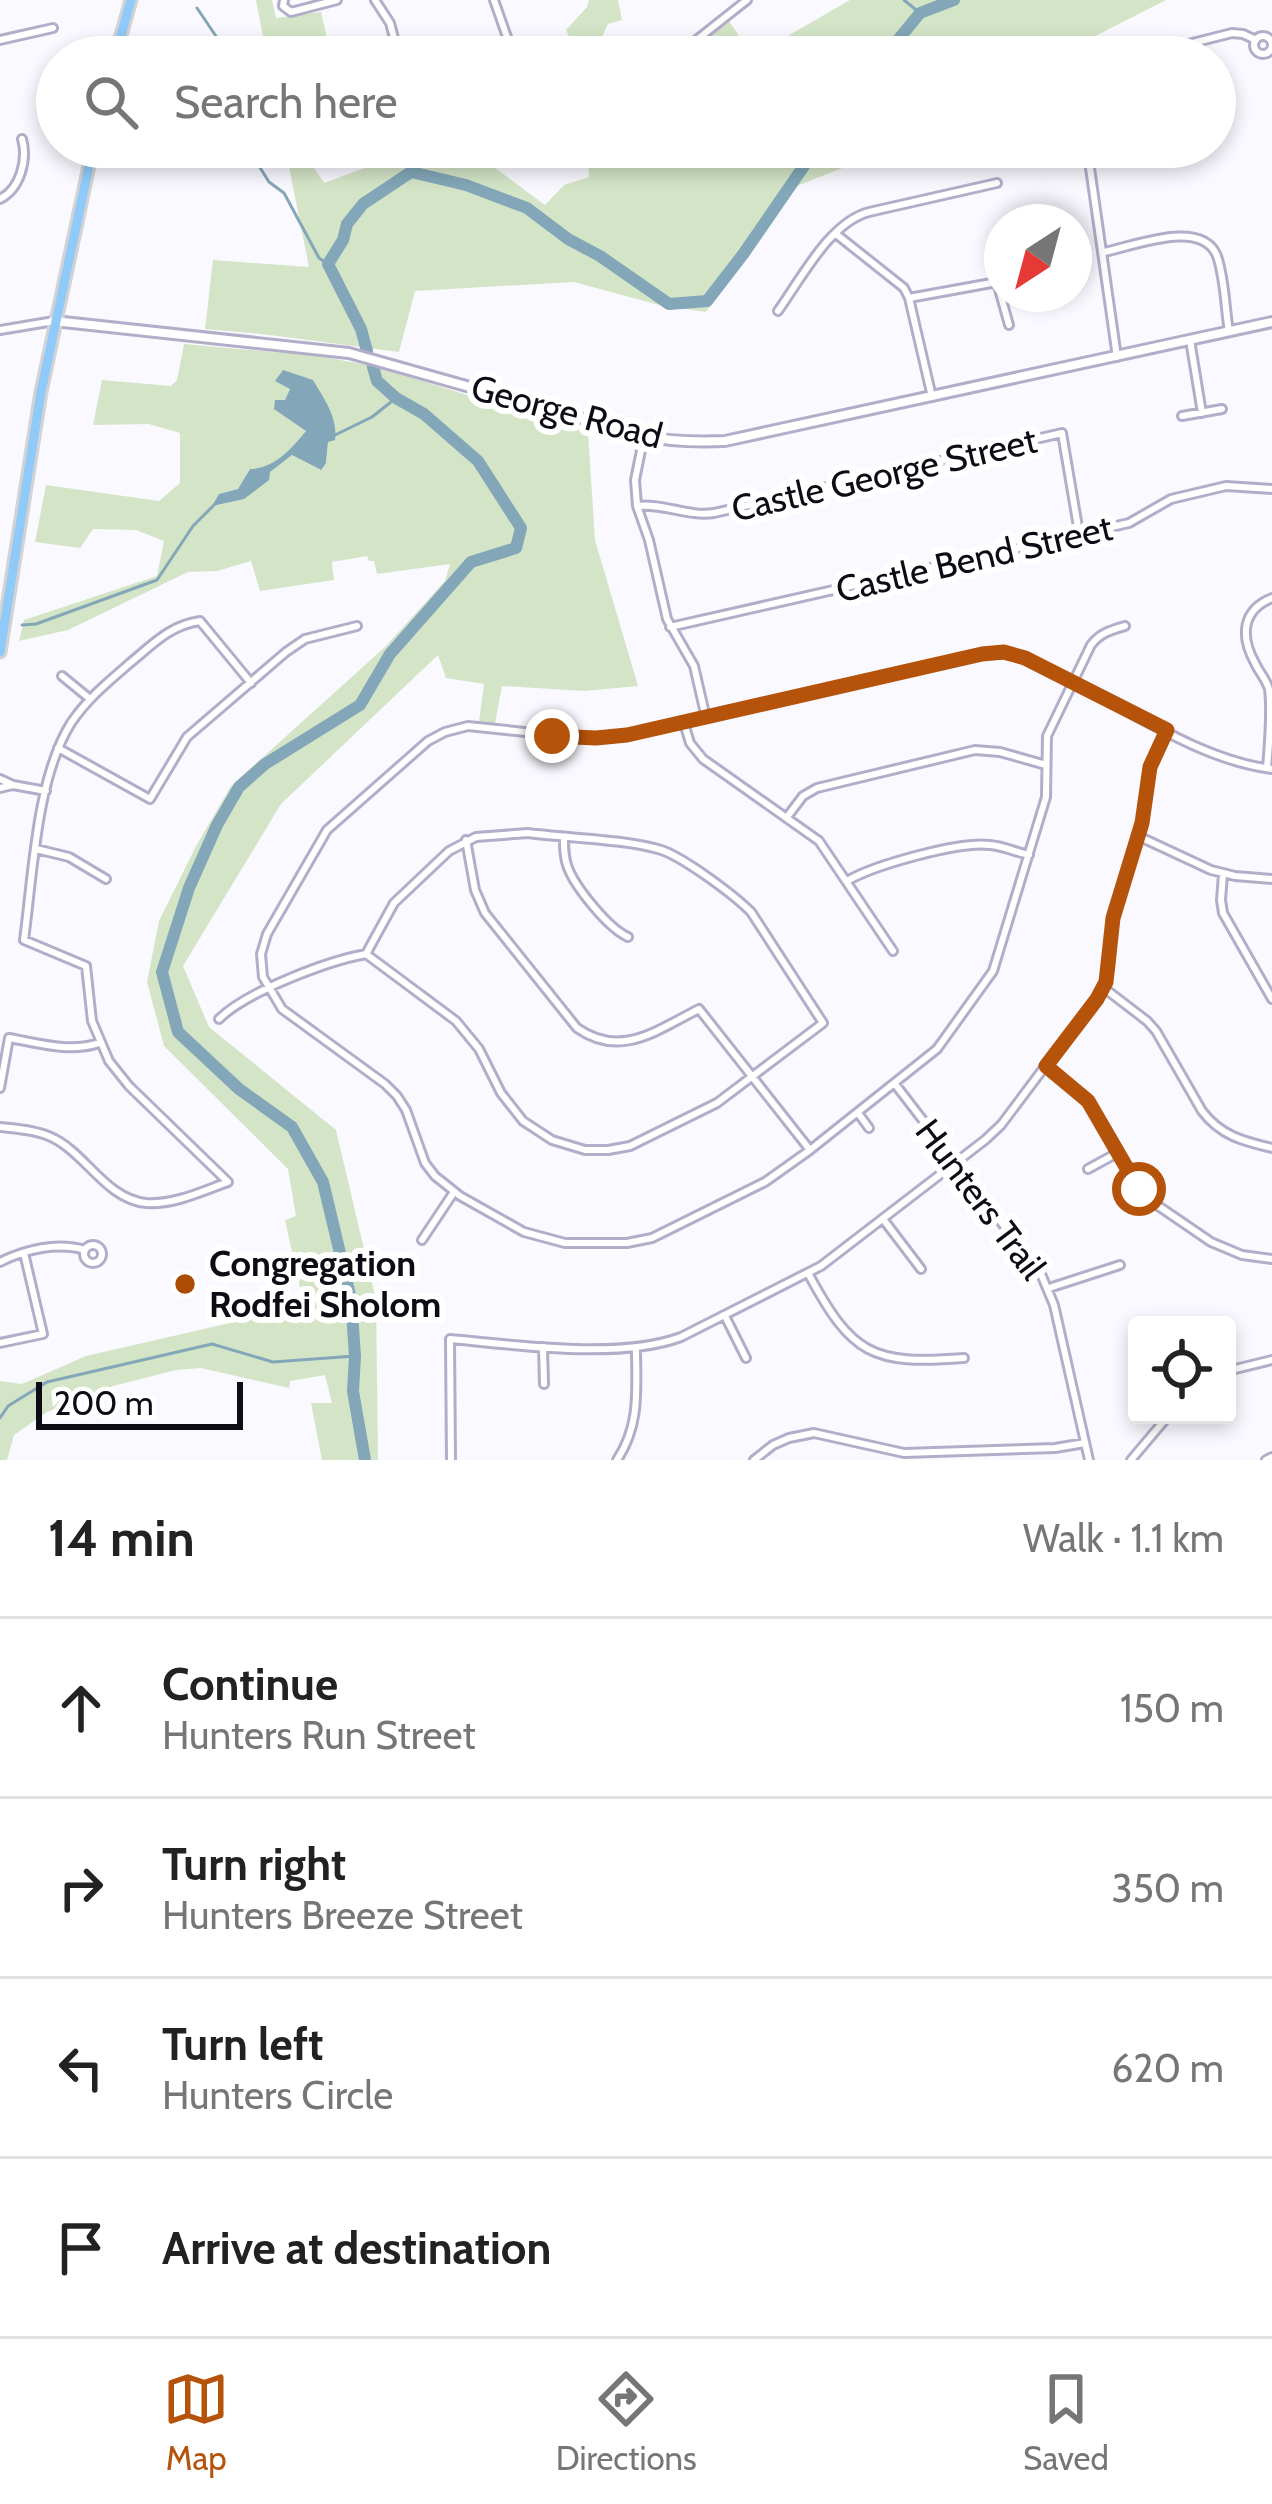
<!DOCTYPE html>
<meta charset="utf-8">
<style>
body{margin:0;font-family:Cabin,sans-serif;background:#f2f2f2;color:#222}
.controls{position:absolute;right:36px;bottom:36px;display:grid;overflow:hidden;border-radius:12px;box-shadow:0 6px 18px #0003}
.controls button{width:108px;height:108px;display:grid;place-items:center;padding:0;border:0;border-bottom:3px solid #e0e0e0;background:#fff;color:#222;font:60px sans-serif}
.compass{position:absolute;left:984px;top:204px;width:108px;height:108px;border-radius:50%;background:#fff;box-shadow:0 6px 18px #0003;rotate:216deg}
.scale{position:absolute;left:36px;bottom:30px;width:207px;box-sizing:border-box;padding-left:12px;border:6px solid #0d0c15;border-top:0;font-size:33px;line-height:42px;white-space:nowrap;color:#0d0c15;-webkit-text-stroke:9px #fff;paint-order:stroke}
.stop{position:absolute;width:36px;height:36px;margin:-27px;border:9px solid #b45309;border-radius:50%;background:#fff}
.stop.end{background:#b45309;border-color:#fff;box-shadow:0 3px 12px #0008}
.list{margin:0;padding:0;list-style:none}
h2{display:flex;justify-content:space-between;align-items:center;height:156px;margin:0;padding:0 48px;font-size:51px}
h2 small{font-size:39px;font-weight:400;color:#767676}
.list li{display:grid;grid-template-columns:78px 1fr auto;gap:36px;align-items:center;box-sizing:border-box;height:180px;padding:0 48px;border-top:3px solid #e0e0e0}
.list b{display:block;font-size:45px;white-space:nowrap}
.list p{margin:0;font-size:39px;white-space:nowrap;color:#767676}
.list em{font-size:39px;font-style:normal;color:#767676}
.icon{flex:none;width:66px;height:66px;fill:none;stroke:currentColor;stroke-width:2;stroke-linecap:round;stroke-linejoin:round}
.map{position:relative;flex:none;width:1272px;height:1460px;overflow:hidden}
.search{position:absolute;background:#fff;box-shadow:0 6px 18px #0003;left:36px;right:36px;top:36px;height:132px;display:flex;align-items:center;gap:30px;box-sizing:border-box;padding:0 42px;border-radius:66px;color:#767676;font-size:45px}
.sheet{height:876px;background:#fff}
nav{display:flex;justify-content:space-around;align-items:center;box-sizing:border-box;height:168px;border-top:3px solid #e0e0e0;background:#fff;font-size:33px;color:#767676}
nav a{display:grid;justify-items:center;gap:6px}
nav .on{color:#b45309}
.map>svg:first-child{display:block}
</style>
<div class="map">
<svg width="1272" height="1460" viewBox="0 0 1272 1460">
<rect width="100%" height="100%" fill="#faf9ff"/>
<path fill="#d4e5c7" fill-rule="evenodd" d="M256 0H272L276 18 321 12 329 47 280 57H267Z
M589 0H618L622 20 608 24 599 43 587 49 573 44 566 30 587 7Z
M850 0H1166L1054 57H684L729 21 753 56Z
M285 147H306L309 160 324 183 422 147H467L545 205 564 185 589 177 588 147H624L636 166 666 147H896L794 187 706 312 659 305 574 282 415 291 399 352 262 334 205 329 213 260 309 267Z
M184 344 319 356 378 367 588 433 595 540 638 686 584 691 502 686 495 724 479 722 484 684 446 678 438 655 281 804 183 966 209 1027 336 1130 376 1300 378 1460H322L311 1403H332L325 1375 290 1381 289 1388 201 1368 176 1370 113 1386 47 1412 14 1435 7 1460H0V1381L22 1384 86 1356 304 1306 285 1220 296 1216 288 1169 164 1046 147 982 159 921 196 846 231 786 385 647 445 581 450 564 377 574 374 561H369L367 556 332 562 334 580 260 591 251 561 217 571 188 572 68 630 19 641 24 620 157 576 164 541 136 530 93 529 80 548 35 542 46 485 159 501 180 483V433L149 424 93 425 102 380 171 386 177 380ZM283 371 328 442 326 463 320 470 292 455 270 472 213 505 219 494 238 489 250 469C275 468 291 449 307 431L285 400 290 389 276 381Z"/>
<path fill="#83a7b8" d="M283 370 313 380C324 399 338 417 335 440L328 442 326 463 321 470 292 455 270 472 269 480 244 499 212 506 219 494 238 489 250 469C275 468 291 449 306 431L274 409 275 400H285L290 389 275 381Z"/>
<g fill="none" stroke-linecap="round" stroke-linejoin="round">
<path stroke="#83a7b8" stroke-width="3" d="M904 0 920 13
M197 8 230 57
M255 147 259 166 269 182 284 193 319 258 328 264
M765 147 806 162
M335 435 372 417 396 398
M22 625 36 624 157 580 193 526 214 505
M0 1418 8 1406 47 1382 212 1344 273 1362 355 1356"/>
<path stroke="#83a7b8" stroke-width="12" d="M884 57 920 13 954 0
M367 351 361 329 328 264 343 240 347 224 363 204 411 172 466 185 527 208 568 239 600 256 669 304 707 301 744 253 817 147
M365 1460 353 1391 355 1356 351 1299 323 1182 292 1127 239 1089 178 1032 162 972 189 888 217 825 239 787 265 764 360 705 390 654 471 562 516 548 521 528 478 461 424 414 396 398 377 381 373 367"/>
<g stroke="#b2aec9" stroke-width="12">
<path id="minor" d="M284 0 283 6 291 12 337 0
M375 0 390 23 399 57
M494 0 514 57
M1254 45a9 9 0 1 1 18 0a9 9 0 1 1-18 0Z
M0 40 53 28
M675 57 747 0
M1137 57 1232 33 1243 34 1256 40
M0 199C20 189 28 160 22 139
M836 234 904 288 909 298 932 397
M1104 252C1134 246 1202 218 1217 256 1225 279 1225 308 1229 332
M909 298 997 282 1009 325
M778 311C801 279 830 222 869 212L997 183
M0 330 54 321
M1190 340 1202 413
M1117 357 1089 161 1154 147
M1182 416 1222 409
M644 436 635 480 637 506 649 540 667 619 694 666 706 718
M637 506C664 503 688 517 714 513L1062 433 1079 533
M1125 626C1111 630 1100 633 1091 645L1047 736 1046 797 993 971 937 1049 810 1150 765 1182 652 1238 627 1243H565L524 1232 460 1196 435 1176 425 1163 406 1110 397 1096 385 1084 282 1009 263 977 261 954 267 934 327 830 428 741 445 732 468 726 583 738 627 735 982 654C1018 649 1046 668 1077 684 1137 715 1205 761 1272 769
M670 627 1129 523 1171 499 1226 486 1272 489
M62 676 90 699
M684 723 690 743 703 759 819 841 893 951
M58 748 150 799 187 737 286 652 305 639 357 626
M1267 768C1269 743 1272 713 1269 689 1266 679 1259 672 1255 663 1240 636 1242 610 1272 598
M0 779 13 785 46 791
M0 788 13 785
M787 817 803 796 817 788 975 750 1000 752 1046 765
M528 833C567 838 622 839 658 849 681 855 734 895 751 912L823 1023 717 1103 630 1146 608 1150H585L552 1140 523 1121 501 1093 479 1049 456 1021 366 954 394 903 449 851 476 837Z
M1138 836 1211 870 1235 876 1272 879
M564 837C564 848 564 858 568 868 576 888 608 928 628 937
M466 840 475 890 485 913 577 1028C621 1059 657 1030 699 1009L810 1150
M36 849 69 857 106 879
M1223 874 1221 900 1223 913 1272 999
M847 881C874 865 960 841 990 845 1003 846 1016 852 1029 855
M1104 988 1147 1021 1156 1031 1202 1111C1221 1136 1243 1141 1272 1148
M219 1019C246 992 327 961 366 954
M1046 1066 1088 1101 1134 1181 1151 1201 1211 1242 1242 1255 1272 1259
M895 1084 1041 1274 1054 1305 1089 1460
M0 1088 9 1038C38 1043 70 1053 99 1043
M858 1113 869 1128
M0 1127C18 1129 39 1130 55 1139 87 1156 107 1199 146 1203 174 1205 203 1191 228 1182L129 1086 109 1061 92 1021 86 966 24 940C33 875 36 779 71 723 87 699 108 682 130 663 152 645 170 625 200 621L251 683
M1088 1169 1119 1152
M883 1219 921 1269
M422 1240 454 1192
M84 1254a9 9 0 1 1 18 0a9 9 0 1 1-18 0Z
M0 1262C26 1249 57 1242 85 1250
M808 1273C852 1355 872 1365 964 1358
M1049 1288 1120 1265
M725 1316 746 1358
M0 1343 43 1334 24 1253
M543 1347 544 1384
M1227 1371 1272 1360
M451 1460 450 1339C516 1345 619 1360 681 1337L821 1266 985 1140 1001 1125 1104 988 1109 969 1113 918 1142 823 1148 774 1167 730
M617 1460C641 1424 636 1388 636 1347
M754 1460 773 1445 789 1438 814 1433 904 1453 1055 1448 1085 1443
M1131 1460 1169 1415
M1266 1460 1272 1457"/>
</g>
<g stroke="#b2aec9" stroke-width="14">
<path id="tertiary" d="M54 321 349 353 644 436C671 442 698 442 725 441L1272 322"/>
</g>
<g stroke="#d3d3d5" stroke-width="15">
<path id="primary" d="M115 57 131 0
M0 652 41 392 93 147"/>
</g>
<use href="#minor" stroke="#fff" stroke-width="6"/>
<use href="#tertiary" stroke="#fff" stroke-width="8"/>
<use href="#primary" stroke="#90caf9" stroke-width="9"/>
</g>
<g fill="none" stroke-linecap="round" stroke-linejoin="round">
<path stroke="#b45309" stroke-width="15" d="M552 736 596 738 627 735 982 654 1004 652 1025 658 1167 730 1150 767 1142 823 1113 918 1106 982 1097 999 1046 1066 1088 1101 1139 1189"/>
</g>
<circle fill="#ac4c04" stroke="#fff" stroke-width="4.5" cx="185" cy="1284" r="12"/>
<g text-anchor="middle" stroke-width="12" stroke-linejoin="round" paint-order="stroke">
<g font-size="36" fill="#0d0c15" stroke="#fff">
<text transform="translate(567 411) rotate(15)" y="13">George Road</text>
<text transform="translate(884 474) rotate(-13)" y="13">Castle George Street</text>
<text transform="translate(974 558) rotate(-13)" y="13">Castle Bend Street</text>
<text transform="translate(981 1199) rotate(53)" y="13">Hunters Trail</text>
</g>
<g font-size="36" font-weight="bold" fill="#0d0c15" stroke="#fff" text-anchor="start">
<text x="209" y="1276">Congregation<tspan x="209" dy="41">Rodfei Sholom</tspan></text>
</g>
</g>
</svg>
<div class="controls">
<button><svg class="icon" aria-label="locate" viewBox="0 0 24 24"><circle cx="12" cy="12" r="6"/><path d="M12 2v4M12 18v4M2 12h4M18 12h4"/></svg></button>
</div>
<svg class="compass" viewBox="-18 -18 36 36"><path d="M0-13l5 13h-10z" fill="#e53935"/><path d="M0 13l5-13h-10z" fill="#767676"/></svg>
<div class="scale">200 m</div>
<div class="stop" style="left:1139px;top:1189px"></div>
<div class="stop end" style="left:552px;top:736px"></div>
<div class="search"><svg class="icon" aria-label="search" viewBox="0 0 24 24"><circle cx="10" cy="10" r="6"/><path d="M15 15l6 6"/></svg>Search here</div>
</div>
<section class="sheet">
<h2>14 min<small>Walk · 1.1 km</small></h2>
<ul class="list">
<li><svg class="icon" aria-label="ahead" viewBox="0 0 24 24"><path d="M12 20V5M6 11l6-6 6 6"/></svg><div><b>Continue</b><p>Hunters Run Street</p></div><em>150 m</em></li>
<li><svg class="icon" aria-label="right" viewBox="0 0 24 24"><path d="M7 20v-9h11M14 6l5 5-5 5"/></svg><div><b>Turn right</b><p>Hunters Breeze Street</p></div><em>350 m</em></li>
<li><svg class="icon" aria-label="left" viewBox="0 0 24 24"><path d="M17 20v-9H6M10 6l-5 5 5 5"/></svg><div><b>Turn left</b><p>Hunters Circle</p></div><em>620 m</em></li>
<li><svg class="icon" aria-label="arrive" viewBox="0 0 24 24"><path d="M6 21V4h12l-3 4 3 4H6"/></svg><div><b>Arrive at destination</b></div></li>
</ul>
</section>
<nav>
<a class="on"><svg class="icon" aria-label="map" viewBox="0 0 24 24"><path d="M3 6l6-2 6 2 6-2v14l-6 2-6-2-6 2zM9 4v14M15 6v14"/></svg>Map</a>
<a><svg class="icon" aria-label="directions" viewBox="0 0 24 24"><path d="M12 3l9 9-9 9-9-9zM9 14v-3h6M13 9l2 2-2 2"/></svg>Directions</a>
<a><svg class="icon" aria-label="saved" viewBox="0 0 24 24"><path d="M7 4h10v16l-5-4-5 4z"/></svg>Saved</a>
</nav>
